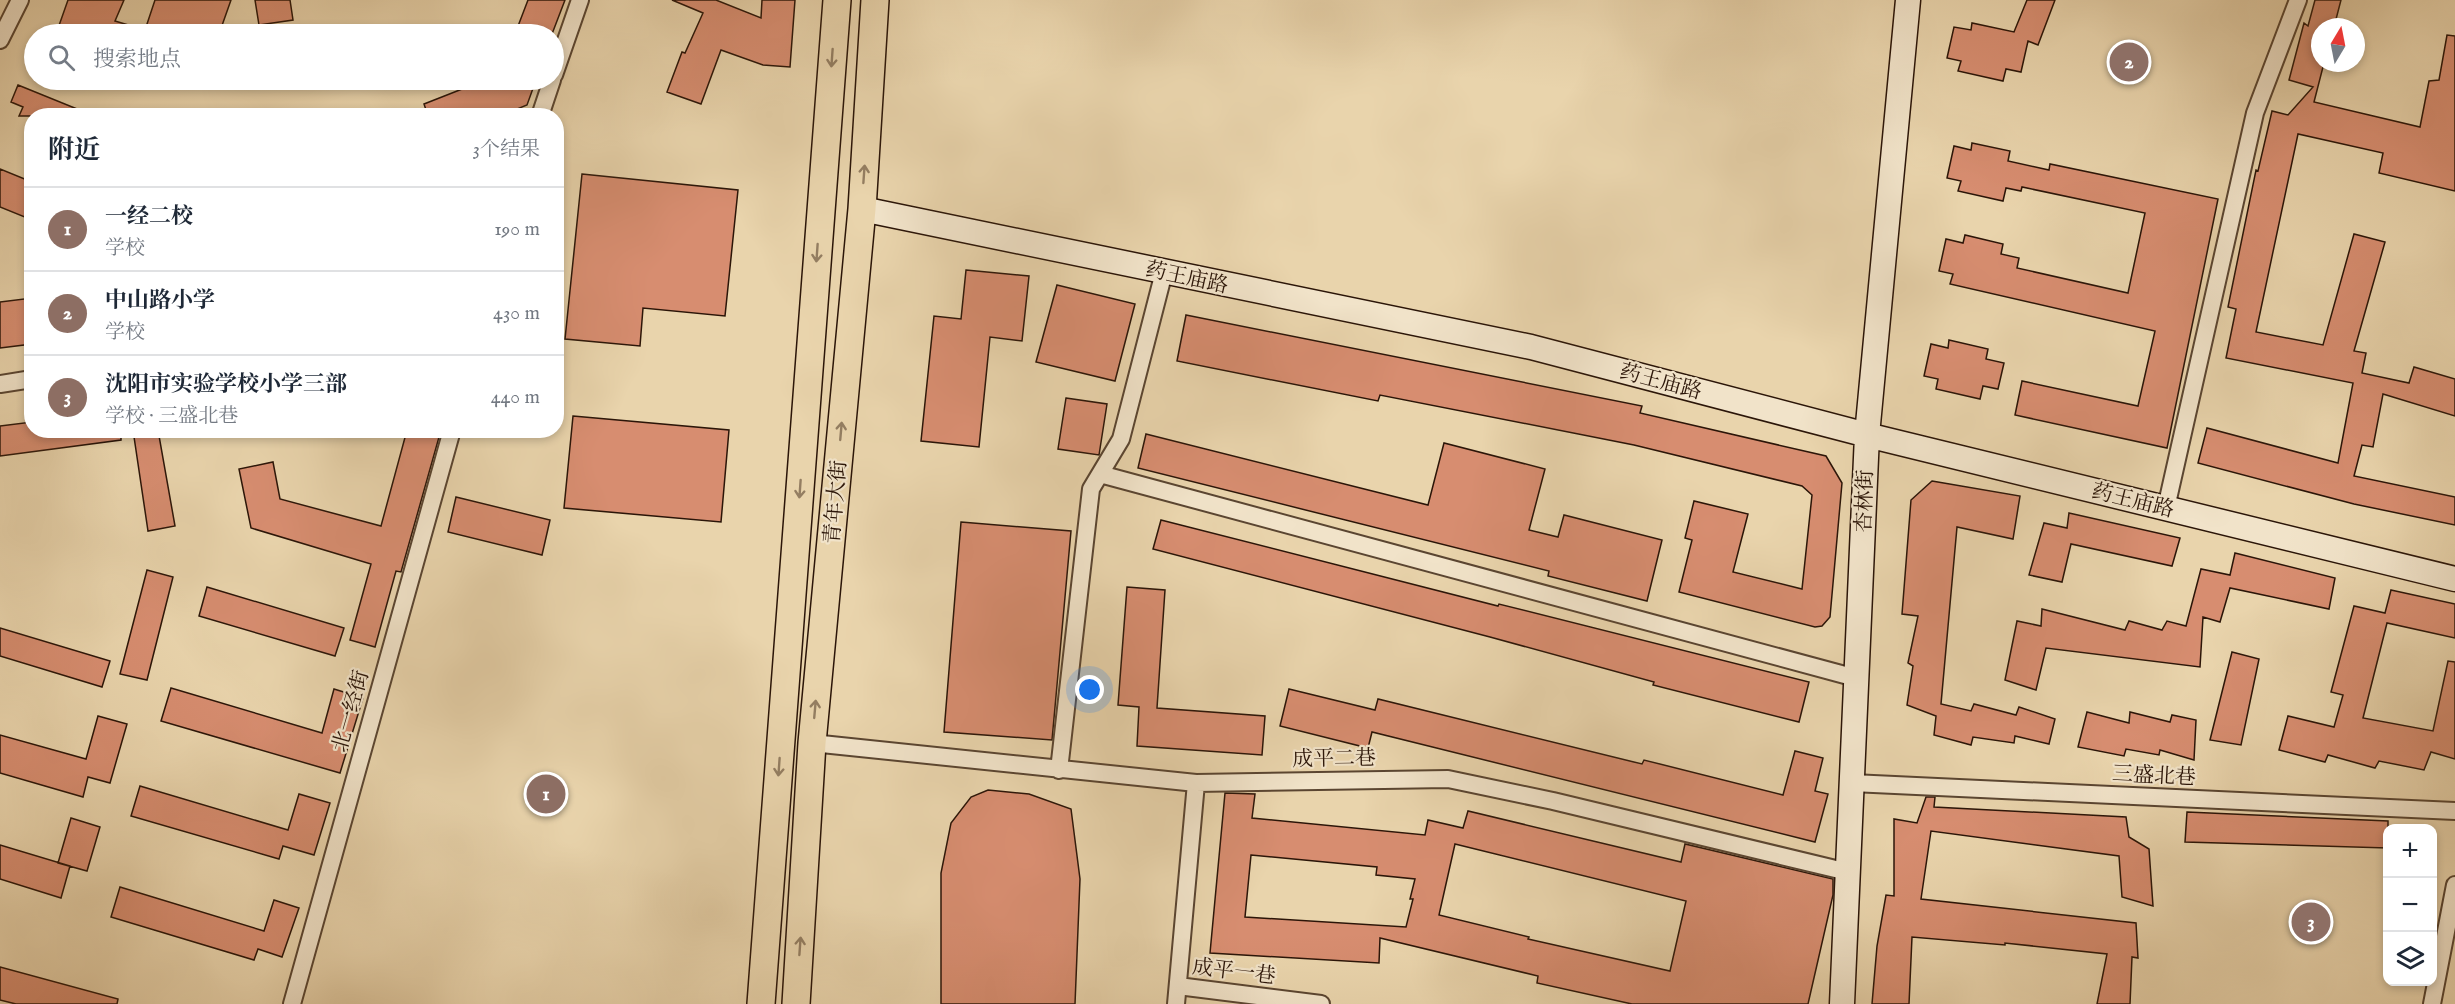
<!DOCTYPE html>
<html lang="zh">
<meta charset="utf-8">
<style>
body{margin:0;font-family:"IM FELL English","Noto Serif SC",serif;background:#f2f2f3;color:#1f2937}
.controls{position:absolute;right:18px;bottom:18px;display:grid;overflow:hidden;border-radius:12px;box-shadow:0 3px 9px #0003}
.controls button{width:54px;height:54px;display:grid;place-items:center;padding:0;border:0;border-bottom:2px solid #e0e1e3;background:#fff;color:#1f2937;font:30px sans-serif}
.compass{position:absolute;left:2311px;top:18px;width:54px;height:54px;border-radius:50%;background:#fff;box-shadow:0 3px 9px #0003;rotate:10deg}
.you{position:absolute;left:1090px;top:690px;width:21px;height:21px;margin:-15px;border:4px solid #fff;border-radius:50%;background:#1a73e8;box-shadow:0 0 0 9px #1a73e833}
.badge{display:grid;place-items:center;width:39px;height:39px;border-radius:50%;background:#1a73e8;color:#fff;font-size:20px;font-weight:700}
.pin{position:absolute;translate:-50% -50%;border:3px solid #fff;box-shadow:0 2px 6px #0006}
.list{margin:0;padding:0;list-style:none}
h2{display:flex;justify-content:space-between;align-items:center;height:78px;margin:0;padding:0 24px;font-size:26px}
h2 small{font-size:20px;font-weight:400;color:#747a83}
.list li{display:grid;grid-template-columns:39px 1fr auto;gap:18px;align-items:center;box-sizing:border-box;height:84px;padding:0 24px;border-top:2px solid #e0e1e3}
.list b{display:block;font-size:22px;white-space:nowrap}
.list p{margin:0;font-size:20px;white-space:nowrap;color:#747a83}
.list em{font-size:20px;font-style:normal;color:#747a83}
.icon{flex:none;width:33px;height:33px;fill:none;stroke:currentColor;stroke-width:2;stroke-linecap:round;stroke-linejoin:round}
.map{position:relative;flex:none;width:2455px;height:1004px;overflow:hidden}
.search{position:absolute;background:#fff;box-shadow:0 3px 9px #0003;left:24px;top:24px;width:540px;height:66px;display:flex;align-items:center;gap:15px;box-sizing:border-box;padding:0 21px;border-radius:33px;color:#747a83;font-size:22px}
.panel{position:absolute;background:#fff;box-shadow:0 3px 9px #0003;left:24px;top:108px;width:540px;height:330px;border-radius:24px}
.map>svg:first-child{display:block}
</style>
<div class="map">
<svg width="2455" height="1004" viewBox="0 0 2455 1004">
<rect width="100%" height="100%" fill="#e9d4ac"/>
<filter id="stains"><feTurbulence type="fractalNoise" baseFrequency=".00333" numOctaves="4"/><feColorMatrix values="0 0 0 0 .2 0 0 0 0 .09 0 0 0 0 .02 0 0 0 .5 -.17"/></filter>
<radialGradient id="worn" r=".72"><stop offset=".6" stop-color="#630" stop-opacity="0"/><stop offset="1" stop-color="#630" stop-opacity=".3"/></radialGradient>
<path fill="#d78d70" stroke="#2b1508" stroke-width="1.5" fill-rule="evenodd" d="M68 0H124L115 21 145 30 155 0H231L219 34H85L76 31 73 34H56Z
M255 0H290L293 20 259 25Z
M528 0H565L552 34H515Z
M672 0H716L761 18 762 0H795L790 67 763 65 721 50 701 104 667 92 682 52 685 53 703 13Z
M2027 0H2055L2038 45 2028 41 2021 72 2006 69 2003 81 1958 71 1961 61 1947 58 1954 27 1971 30 1972 23 2014 32Z
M2315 0H2341L2334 27H2320V63H2324L2314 102 2420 127 2429 81 2439 80 2447 35 2455 36V191L2379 173 2383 153 2298 134 2256 332 2323 345 2354 234 2385 242 2354 351 2366 353 2362 373 2409 383 2414 367 2455 379V416L2383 394 2373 447 2362 445 2354 476 2455 497V525L2354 504 2198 463 2207 428 2338 463 2353 383 2226 358 2236 309 2228 307 2256 170 2258 171 2272 111 2288 115 2313 87 2289 80 2304 23 2308 26Z
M485 80H536L527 105 500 116H428L424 104Z
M18 85 92 115V116H19L23 107 11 102Z
M1972 143 2010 151 2008 161 2049 170 2050 164 2218 199 2167 448 2015 415 2022 381 2138 406 2155 331 1950 284 1953 274 1939 271 1946 239 1963 243 1965 235 2003 244 2001 254 2019 258 2017 268 2128 293 2145 213 2022 187 2021 191 2006 188 2003 201 1958 191 1961 181 1947 178 1954 146 1971 150Z
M0 169 32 182V220L0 207Z
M582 174 738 190 725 316 643 308 640 346 565 339Z
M966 270 1029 276 1022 341 990 337 979 447 921 441 934 316 961 319Z
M1057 285 1135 304 1115 381 1036 362Z
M32 298V344L0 348V302Z
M1186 315 1642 406 1640 413 1826 456 1842 483 1830 617 1822 626 1815 627 1679 592 1692 540 1685 538 1694 501 1748 514 1733 572 1802 589 1812 495 1802 486 1634 445 1380 395 1378 401 1177 361Z
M1949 340 1988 349 1986 359 2004 363 1998 389 1983 386 1980 399 1936 389 1938 379 1924 376 1931 344 1948 348Z
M1066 398 1107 404 1099 455 1058 449Z
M573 416 729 430 721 522 564 508Z
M32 422V430H121V440L0 456V426Z
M133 430H158L175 526 148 531Z
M407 430H441L401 572 396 571 375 647 350 640 371 564 251 528 239 469 273 462 280 499 381 526Z
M1146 434 1428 505 1444 443 1545 469 1529 530 1558 537 1564 515 1662 540 1647 601 1548 576 1549 571 1138 468Z
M1932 481 2020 496 2013 539 1957 527 1941 704 1971 711 1974 704 2016 715 2019 707 2055 719 2049 744 2015 736 2014 743 1973 737 1971 745 1934 735 1936 716 1907 705 1913 666 1908 663 1918 616 1902 614 1911 500Z
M456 497 550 520 542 555 448 532Z
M2069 513 2180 538 2172 566 2071 544 2062 582 2029 575 2044 523 2067 528Z
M1161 520 1498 606 1499 604 1809 682 1799 722 1653 685 1654 682 1490 637 1153 549Z
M961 522 1071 531 1052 740 944 732Z
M2235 553 2335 578 2329 609 2230 588 2220 622 2203 617 2200 667 2046 648 2036 690 2005 680 2017 621 2041 626 2042 609 2125 630 2129 621 2162 630 2167 621 2186 626 2201 569 2230 575Z
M147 570 173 577 147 680 120 674Z
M207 587 344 628 335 656 199 616Z
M1127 587 1165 590 1157 708 1265 716 1262 755 1137 746 1139 707 1118 705Z
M2391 590 2455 604V638L2387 623 2363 718 2433 731 2448 661 2455 662V759L2431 752 2424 770 2379 761 2375 768 2328 755 2325 762 2279 750 2288 716 2334 727 2343 695 2331 692 2354 606 2385 613Z
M0 628 110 661 102 687 0 656Z
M2232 652 2259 659 2241 745 2210 740Z
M171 688 322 733 334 689 363 698 340 773 161 721Z
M1289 689 1375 710 1378 699 1642 764 1644 760 1783 795 1795 751 1823 758 1815 791 1828 794 1815 842 1372 732 1368 748 1280 726Z
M2087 712 2129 723 2130 712 2170 722 2172 715 2196 720 2194 760 2160 750 2159 755 2126 749 2124 756 2078 747Z
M98 716 127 724 110 783 88 777 83 797 0 773V735L86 759Z
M140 786 288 830 299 794 330 803 314 855 283 846 279 859 131 816Z
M988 790 1029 794 1071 809 1080 879 1075 1004H941V873L951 823 971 797Z
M1225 793 1255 794 1252 818 1425 835 1428 820 1463 828 1468 811 1681 862 1685 844 1833 879V895L1808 1004H1632L1537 983 1538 976 1380 938 1379 963 1210 953ZM1455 844 1686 901 1670 971 1528 939 1529 937 1439 915ZM1251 855 1377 867 1376 875 1415 879 1410 899H1413L1406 927 1245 917Z
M1926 797H1935L1934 807 2126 817 2129 837 2149 849 2153 906 2122 897 2119 856 1931 831 1921 899 2136 923 2138 958 2132 957 2130 1004H2097L2107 954 2005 943V945L1912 937 1909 1004H1872L1877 946 1886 895 1894 896V819L1917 823Z
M2187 812 2388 821V848L2185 842Z
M71 818 100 827 87 871 58 863Z
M0 845 70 866 61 898 0 879Z
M120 887 264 931 274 900 299 908 282 957 258 949 254 960 111 917Z
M0 967 118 999 117 1004H16L0 1000Z"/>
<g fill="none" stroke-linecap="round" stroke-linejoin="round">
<g stroke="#5a4531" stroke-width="20">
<path id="street" d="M0 40 20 0
M554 75 580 0
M540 116 552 80
M0 384 32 379
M1100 474 1856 678
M2166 508 2255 113 2298 0
M812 743 1196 783 1448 779 1553 801 1848 872
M1059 770 1091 489 1121 439 1164 272
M1852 783 2455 811
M1178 986 1321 1004
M292 1004 452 430
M1176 1004 1196 783
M2432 1004 2455 885"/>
</g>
<g stroke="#2b1508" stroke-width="27">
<path id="secondary" d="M862 209 1531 347 1867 435 2455 579
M1842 1004 1867 435 1908 0"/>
</g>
<g stroke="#2b1508" stroke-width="30">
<path id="primary" d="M761 1004 837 0
M796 1004 812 743 862 209 875 0"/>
</g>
<use href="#street" stroke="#f1e3c9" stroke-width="16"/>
<use href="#secondary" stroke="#f1e3c9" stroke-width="24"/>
<use href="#primary" stroke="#e9d4ac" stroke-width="27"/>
</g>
<defs><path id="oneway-shaft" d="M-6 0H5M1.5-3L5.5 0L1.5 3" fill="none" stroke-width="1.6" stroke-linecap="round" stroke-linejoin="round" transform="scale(1.5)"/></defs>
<g stroke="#947e62">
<use href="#oneway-shaft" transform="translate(832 58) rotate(94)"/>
<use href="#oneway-shaft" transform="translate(864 174) rotate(-86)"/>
<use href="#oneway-shaft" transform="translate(817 253) rotate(94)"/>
<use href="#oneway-shaft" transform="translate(841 431) rotate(-85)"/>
<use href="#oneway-shaft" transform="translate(800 489) rotate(94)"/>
<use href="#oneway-shaft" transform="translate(815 709) rotate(-85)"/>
<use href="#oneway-shaft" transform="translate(779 767) rotate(94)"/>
<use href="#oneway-shaft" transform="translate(800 946) rotate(-86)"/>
</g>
<g text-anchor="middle" stroke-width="4.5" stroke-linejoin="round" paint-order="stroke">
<g font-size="21" fill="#2b1508" stroke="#f1e3c9">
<text transform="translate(1187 277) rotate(12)" y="7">药王庙路</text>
<text transform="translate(1661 381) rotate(15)" y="7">药王庙路</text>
<text transform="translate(2133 500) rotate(14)" y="7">药王庙路</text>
<text transform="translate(1864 501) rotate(-88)" y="7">杏林街</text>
<text transform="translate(835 502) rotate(-85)" y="7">青年大街</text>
<text transform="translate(350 711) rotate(-74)" y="7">北一经街</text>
<text transform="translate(1334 758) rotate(-1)" y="7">成平二巷</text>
<text transform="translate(2154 775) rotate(3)" y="7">三盛北巷</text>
<text transform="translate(1234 971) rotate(7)" y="7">成平一巷</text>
</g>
</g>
<rect width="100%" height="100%" filter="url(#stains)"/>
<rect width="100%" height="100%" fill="url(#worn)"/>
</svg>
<div class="controls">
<button>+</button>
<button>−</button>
<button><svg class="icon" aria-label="layers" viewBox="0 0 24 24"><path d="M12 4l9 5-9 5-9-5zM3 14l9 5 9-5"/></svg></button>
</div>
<svg class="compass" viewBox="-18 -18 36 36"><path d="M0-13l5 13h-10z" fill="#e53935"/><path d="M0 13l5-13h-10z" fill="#747a83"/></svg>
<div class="you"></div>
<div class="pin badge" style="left:546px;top:794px;background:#8d6e63">1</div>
<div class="pin badge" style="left:2129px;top:62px;background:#8d6e63">2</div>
<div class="pin badge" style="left:2311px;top:922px;background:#8d6e63">3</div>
<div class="search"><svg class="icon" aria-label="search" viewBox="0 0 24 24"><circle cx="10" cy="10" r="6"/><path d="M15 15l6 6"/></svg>搜索地点</div>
<section class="panel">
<h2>附近<small>3个结果</small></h2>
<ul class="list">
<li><span class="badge" style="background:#8d6e63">1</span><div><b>一经二校</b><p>学校</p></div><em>190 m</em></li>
<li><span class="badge" style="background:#8d6e63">2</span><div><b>中山路小学</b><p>学校</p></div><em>430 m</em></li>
<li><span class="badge" style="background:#8d6e63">3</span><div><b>沈阳市实验学校小学三部</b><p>学校 · 三盛北巷</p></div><em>440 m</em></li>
</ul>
</section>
</div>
